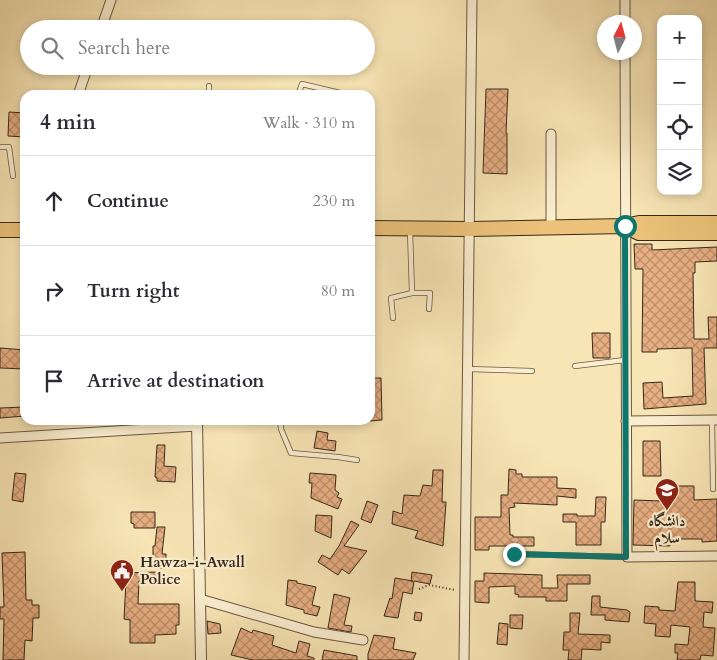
<!DOCTYPE html>
<meta charset="utf-8">
<style>
body{margin:0;font-family:Cardo,Amiri,serif;background:#f7f7f7;color:#2b2b33}
.controls{position:absolute;right:15px;top:15px;display:grid;overflow:hidden;border-radius:10px;box-shadow:0 2px 8px #0003}
.controls button{width:45px;height:45px;display:grid;place-items:center;padding:0;border:0;border-bottom:1px solid #e1e1e2;background:#fff;color:#2b2b33;font:25px sans-serif}
.compass{position:absolute;left:597px;top:15px;width:45px;height:45px;border-radius:50%;background:#fff;box-shadow:0 2px 8px #0003;rotate:6deg}
.stop{position:absolute;width:15px;height:15px;margin:-11px;border:4px solid #0f766e;border-radius:50%;background:#fff}
.stop.end{background:#0f766e;border-color:#fff;box-shadow:0 1px 5px #0008}
.list{margin:0;padding:0;list-style:none}
h2{display:flex;justify-content:space-between;align-items:center;height:65px;margin:0;padding:0 20px;font-size:21px}
h2 small{font-size:16px;font-weight:400;color:#7c7c81}
.list li{display:grid;grid-template-columns:32px 1fr auto;gap:15px;align-items:center;box-sizing:border-box;height:90px;padding:0 20px;border-top:1px solid #e1e1e2}
.list b{display:block;font-size:19px;white-space:nowrap}
.list em{font-size:16px;font-style:normal;color:#7c7c81}
.icon{flex:none;width:28px;height:28px;fill:none;stroke:currentColor;stroke-width:2;stroke-linecap:round;stroke-linejoin:round}
.map{position:relative;flex:none;width:717px;height:660px;overflow:hidden}
.search{position:absolute;background:#fff;box-shadow:0 2px 8px #0003;left:20px;top:20px;width:355px;height:55px;display:flex;align-items:center;gap:12px;box-sizing:border-box;padding:0 18px;border-radius:28px;color:#7c7c81;font-size:19px}
.panel{position:absolute;background:#fff;box-shadow:0 2px 8px #0003;left:20px;top:90px;width:355px;height:335px;border-radius:15px}
.map>svg:first-child{display:block}
</style>
<div class="map">
<svg width="717" height="660" viewBox="0 0 717 660">
<defs>
<pattern id="building-cross-hatch" width="8" height="8" patternUnits="userSpaceOnUse" patternTransform="scale(1.25)"><rect width="8" height="8" fill="#e7af82"/><path d="M0 0l8 8M0 8l8-8" fill="none" stroke="#bc8e6a"/></pattern>
</defs>
<rect width="100%" height="100%" fill="#f8e5b5"/>
<filter id="stains"><feTurbulence type="fractalNoise" baseFrequency=".004" numOctaves="4"/><feColorMatrix values="0 0 0 0 .2 0 0 0 0 .09 0 0 0 0 .02 0 0 0 .5 -.17"/></filter>
<radialGradient id="worn" r=".72"><stop offset=".6" stop-color="#630" stop-opacity="0"/><stop offset="1" stop-color="#630" stop-opacity=".3"/></radialGradient>
<path fill="url(#building-cross-hatch)" stroke="#38281b" d="M486 89H508L506 133H507V174L483 173Z
M9 112 25 113V137L8 136Z
M634 244H652V250L717 247V261L695 262V273H693L694 339H709L708 317H717V348H704L706 404 644 409 643 383 662 382 663 398 693 396 692 348 657 349V352H642L643 269H635Z
M592 333H610V358H593Z
M0 348 25 350V369L0 368Z
M370 378H381L382 420 370 421Z
M25 407V416L0 418V408Z
M317 431 328 433 327 440 336 441 335 451 314 448Z
M643 441H660L661 476H643Z
M157 445H165L164 466 176 467 175 482 157 481V478L155 477Z
M509 469 516 470V474H522V477H557V488L576 489V498L557 496V505L514 503 515 507 509 508 510 535H513V537H534V546H489V550H475V517H501V495H508Z
M433 470H443L442 502H446L443 546 415 538 418 531 392 524 393 511 402 514 404 495 420 496 423 485 432 486Z
M15 473 26 474 23 502 12 500Z
M310 473 336 475 335 490 339 493 337 497 342 499 338 509 311 498 312 483H309Z
M662 486H694V500L717 499V541L702 542V539H670V546L633 545 634 500 661 501Z
M596 497H606L605 522H601V545H576V522H563V514H577V516H595Z
M367 501 378 505 371 523 361 519Z
M131 512H155V528H134V524L131 523Z
M316 515 332 516 331 538 315 531Z
M351 521 359 525 344 546 367 551 349 574 342 569 338 575 318 562 322 555 330 559 339 546Z
M157 527H165L162 554H166V568H153V546H155Z
M25 552 26 600H32V605H39V618H33L32 641 25 640 24 660H3L4 619H0V607H4L2 553Z
M158 572V580L139 581 138 604H179V625H176V634L155 635V643H130V620L124 619 126 581H124V573Z
M412 572 432 575 430 584 414 581 412 594 403 592 398 618 384 616 390 598 392 599 395 578 413 581H411Z
M484 573 542 575V588H558L557 575H590V584H567V601H546V597H518L519 595 515 594V586L489 587V603L475 602V581H484Z
M288 580 297 581V583L316 587 312 605 320 607 317 616 304 613V610L286 605Z
M678 582H695V601L713 602 712 613 704 612 703 627 715 628 713 656 701 655 700 660H677L678 653H675V644L688 645 690 627 671 625 670 637 655 636 656 624 644 623 645 606 659 607V610L675 611Z
M334 594 350 598 344 625 352 626 351 632 328 628Z
M592 596H600V607L627 610 630 612 629 622 605 620V615H591Z
M415 612 422 613 421 621 414 620Z
M570 613H580L578 634 610 635V643L601 642V650L582 649 581 660H568L569 650H563L564 632H570Z
M510 615H523L522 629 510 628Z
M207 621 220 624 221 633 208 634Z
M499 623 508 624 507 645 497 644Z
M241 628 252 633 253 630 274 636 272 645 296 653 299 641 310 644 307 656 314 658V660H253L231 655Z
M374 635 395 638 393 649 416 653 413 660H368V654Z
M324 650 357 656V660H322Z"/>
<g fill="none" stroke-linecap="round" stroke-linejoin="round">
<g stroke="#685742" stroke-width="6">
<path id="service" d="M209 95V86
M298 95 302 84 340 93
M0 147H9L13 176
M410 230 412 293
M393 318 391 298 412 293H430L429 309
M575 366 625 360
M468 369 532 371
M280 420 281 429 291 453 338 457 357 460
M712 420 713 489
M514 554 627 557"/>
</g>
<g stroke="#685742" stroke-width="11">
<path id="minor" d="M625 0V22
M101 29 111 0
M625 52 627 557 717 556
M78 95 88 66
M551 228V134
M626 421 717 420
M0 438 197 426
M200 599 314 632 363 640
M464 660 472 0"/>
</g>
<g stroke="#685742" stroke-width="12">
<path id="tertiary" d="M197 420 201 660"/>
</g>
<g stroke="#38281b" stroke-width="16">
<path id="trunk" d="M625 226 639 233H717
M370 228 469 229 625 226 639 223H717
M0 230H25"/>
</g>
<path stroke="#38281b" stroke-width="2" stroke-dasharray="1 2.5" stroke-linecap="butt" d="M419 589 429 585 455 590"/>
<use href="#service" stroke="#faeecf" stroke-width="4.5"/>
<use href="#minor" stroke="#faeecf" stroke-width="9"/>
<use href="#tertiary" stroke="#faeecf" stroke-width="10"/>
<use href="#trunk" stroke="#ecc27a" stroke-width="14"/>
</g>
<g fill="none" stroke-linecap="round" stroke-linejoin="round">
<path stroke="#0f766e" stroke-width="6" d="M514 554 626 557 625 226"/>
</g>
<defs>
<g id="university-pin" transform="scale(1.25)"><path d="M0 17L-7.5 6A9.5 9.5 0 1 1 7.5 6Z" fill="#8f2418" stroke="#faeecf"/><path d="M0-5L7-2L0 1L-7-2ZM-4 1L0 2.5L4 1V4Q0 6-4 4Z" fill="#fff"/></g>
<g id="civic-pin" transform="scale(1.25)"><path d="M0 17L-7.5 6A9.5 9.5 0 1 1 7.5 6Z" fill="#8f2418" stroke="#faeecf"/><path d="M-.6-6.5H3V-4.5H.6V-3L4-1V1h2V6H-6V1h2V-1L-.6-3ZM-1.2 2.5V6h2.4V2.5Z" fill="#fff"/></g>
</defs>
<g fill-rule="evenodd">
<use href="#university-pin" x="667" y="490"/>
<use href="#civic-pin" x="122" y="571"/>
</g>
<g text-anchor="middle" stroke-width="4.5" stroke-linejoin="round" paint-order="stroke">
<g font-size="15" font-weight="bold" fill="#38281b" stroke="#faeecf">
<text x="667" y="526">دانشگاه<tspan x="667" dy="17">سلام</tspan></text>
<text x="140" y="567" text-anchor="start">Hawza-i-Awall<tspan x="140" dy="17">Police</tspan></text>
</g>
</g>
<rect width="100%" height="100%" filter="url(#stains)"/>
<rect width="100%" height="100%" fill="url(#worn)"/>
</svg>
<div class="controls">
<button>+</button>
<button>−</button>
<button><svg class="icon" aria-label="locate" viewBox="0 0 24 24"><circle cx="12" cy="12" r="6"/><path d="M12 2v4M12 18v4M2 12h4M18 12h4"/></svg></button>
<button><svg class="icon" aria-label="layers" viewBox="0 0 24 24"><path d="M12 4l9 5-9 5-9-5zM3 14l9 5 9-5"/></svg></button>
</div>
<svg class="compass" viewBox="-18 -18 36 36"><path d="M0-13l5 13h-10z" fill="#e53935"/><path d="M0 13l5-13h-10z" fill="#7c7c81"/></svg>
<div class="stop" style="left:625px;top:226px"></div>
<div class="stop end" style="left:514px;top:554px"></div>
<div class="search"><svg class="icon" aria-label="search" viewBox="0 0 24 24"><circle cx="10" cy="10" r="6"/><path d="M15 15l6 6"/></svg>Search here</div>
<section class="panel">
<h2>4 min<small>Walk · 310 m</small></h2>
<ul class="list">
<li><svg class="icon" aria-label="ahead" viewBox="0 0 24 24"><path d="M12 20V5M6 11l6-6 6 6"/></svg><div><b>Continue</b></div><em>230 m</em></li>
<li><svg class="icon" aria-label="right" viewBox="0 0 24 24"><path d="M7 20v-9h11M14 6l5 5-5 5"/></svg><div><b>Turn right</b></div><em>80 m</em></li>
<li><svg class="icon" aria-label="arrive" viewBox="0 0 24 24"><path d="M6 21V4h12l-3 4 3 4H6"/></svg><div><b>Arrive at destination</b></div></li>
</ul>
</section>
</div>
